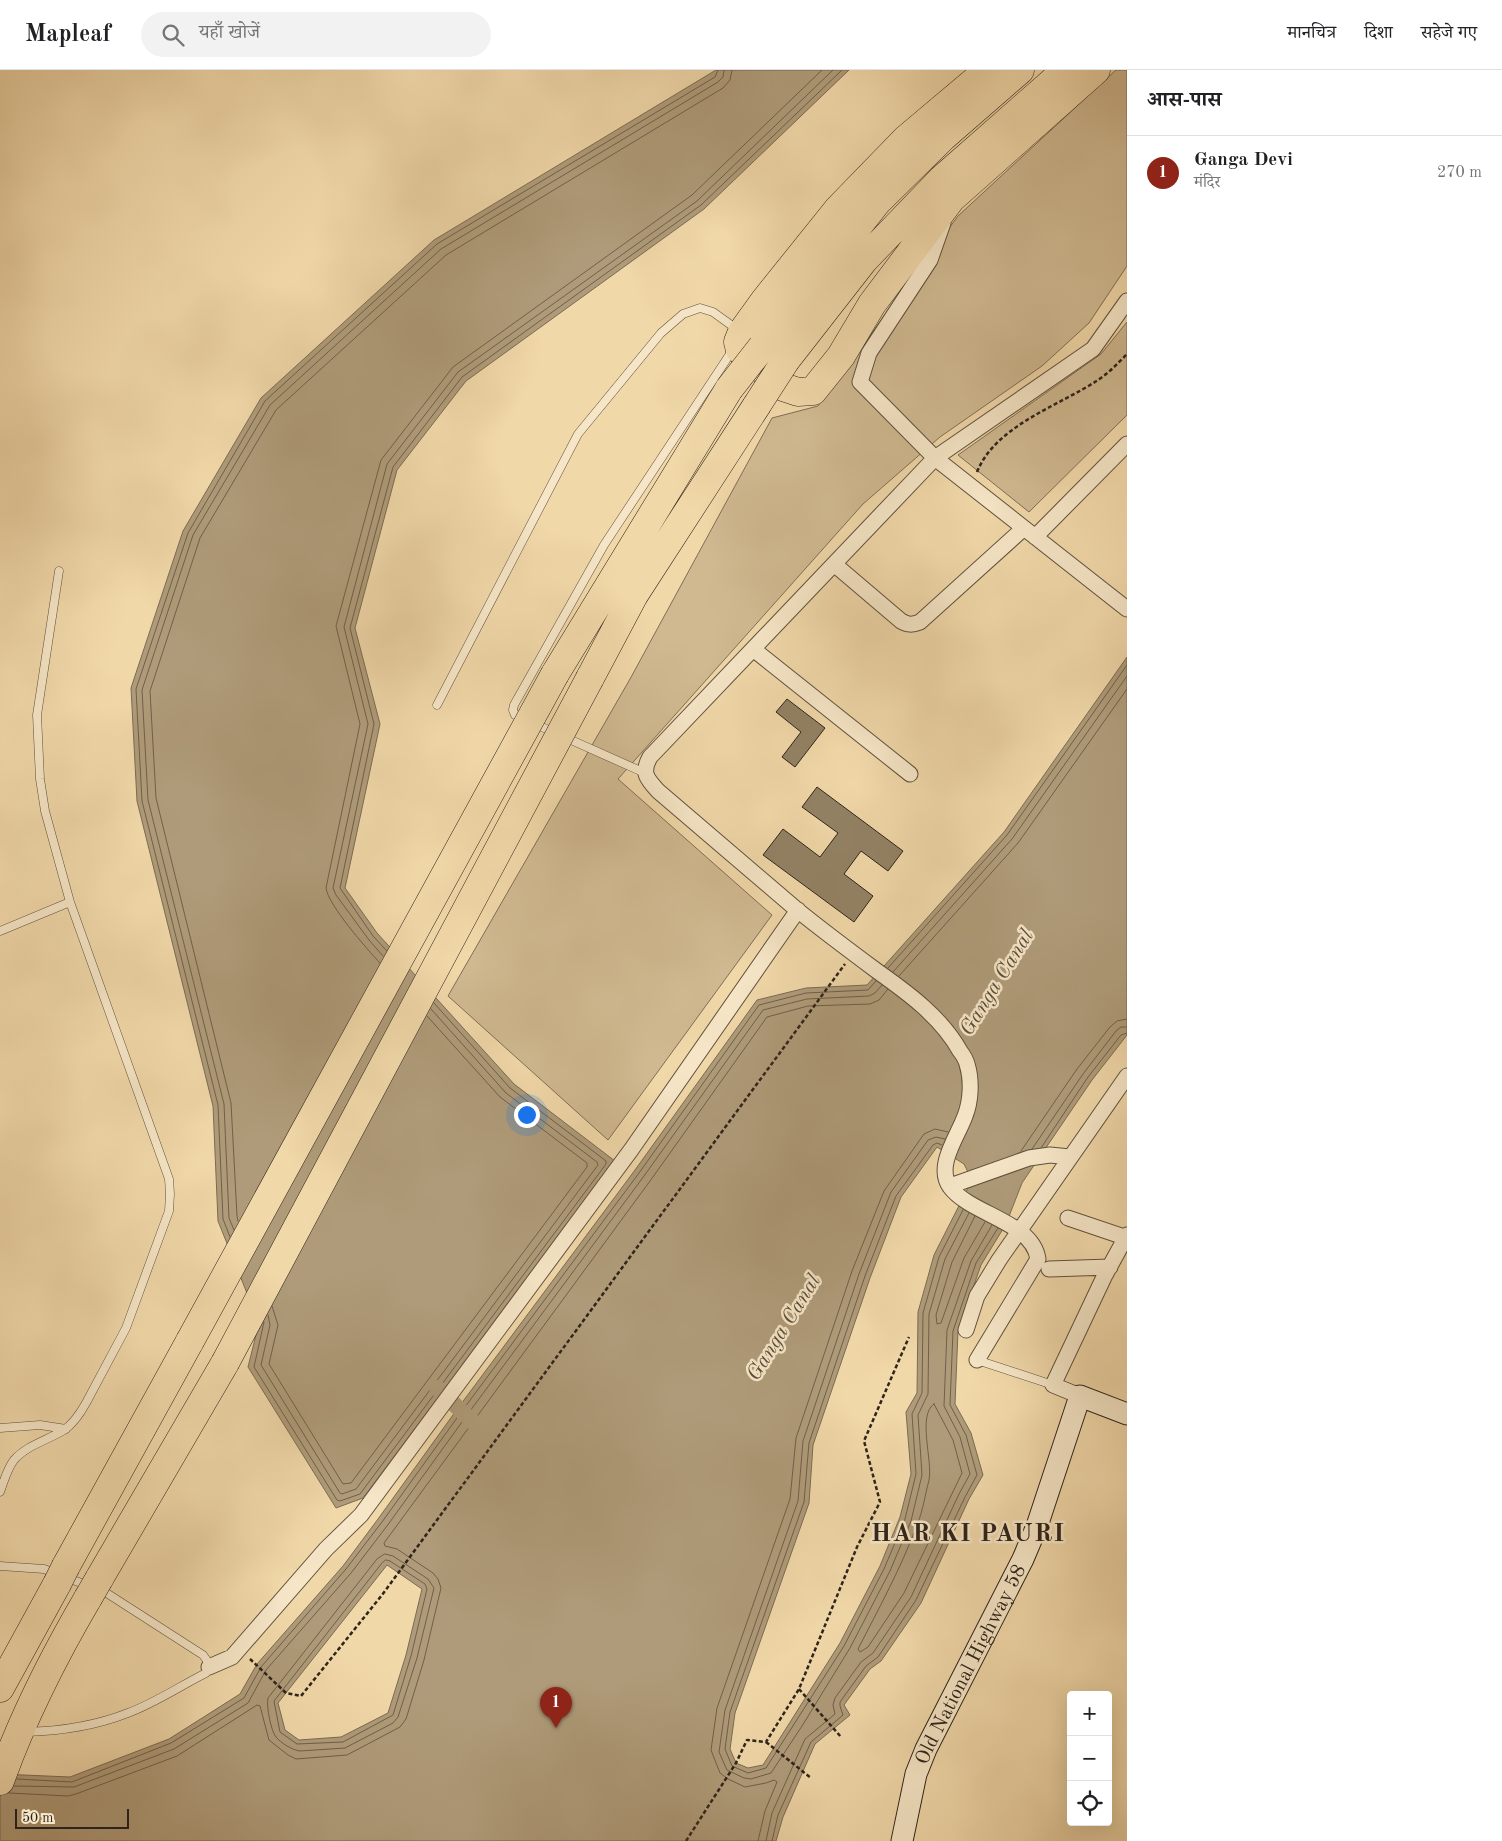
<!DOCTYPE html>
<html lang="hi">
<meta charset="utf-8">
<style>
body{margin:0;font-family:"Old Standard TT","Noto Serif Devanagari",serif;background:#f2f2f2;color:#202124}
.controls{position:absolute;right:15px;bottom:15px;display:grid;overflow:hidden;border-radius:5px;box-shadow:0 5px 20px #0002}
.controls button{width:45px;height:45px;display:grid;place-items:center;padding:0;border:0;border-bottom:1px solid #e0e0e0;background:#fff;color:#202124;font:25px sans-serif}
.scale{position:absolute;left:15px;bottom:12px;width:114px;box-sizing:border-box;padding-left:5px;border:2px solid #2e241b;border-top:0;font-size:14px;line-height:18px;white-space:nowrap;color:#2e241b;-webkit-text-stroke:4px #f6e6c7;paint-order:stroke}
.you{position:absolute;left:526px;top:1044px;width:18px;height:18px;margin:-12px;border:4px solid #fff;border-radius:50%;background:#1a73e8;box-shadow:0 0 0 8px #1a73e833}
.badge{display:grid;place-items:center;width:32px;height:32px;border-radius:50%;background:#8f2418;color:#fff;font-size:16px;font-weight:700}
.pin{position:absolute;translate:-50% -41px;filter:drop-shadow(0 1px 2px #0008)}
.pin::after{content:'';position:absolute;top:26px;width:18px;height:15px;background:inherit;clip-path:polygon(0 0,100% 0,50% 100%)}
.list{margin:0;padding:0;list-style:none}
h2{display:flex;justify-content:space-between;align-items:center;height:65px;margin:0;padding:0 20px;font-size:21px}
h2 small{font-size:16px;font-weight:400;color:#757577}
.list li{display:grid;grid-template-columns:32px 1fr auto;gap:15px;align-items:center;box-sizing:border-box;height:75px;padding:0 20px;border-top:1px solid #e0e0e0}
.list b{display:block;font-size:19px;white-space:nowrap}
.list p{margin:0;font-size:16px;white-space:nowrap;color:#757577}
.list em{font-size:16px;font-style:normal;color:#757577}
.icon{flex:none;width:28px;height:28px;fill:none;stroke:currentColor;stroke-width:2;stroke-linecap:round;stroke-linejoin:round}
.map{position:relative;flex:none;width:1127px;height:1771px;overflow:hidden}
header{display:flex;align-items:center;gap:30px;box-sizing:border-box;height:70px;padding:0 25px;background:#fff;border-bottom:1px solid #e0e0e0}
header strong{font-size:24px}
nav{display:flex;gap:28px;margin-inline-start:auto;font-size:18px}
.search{width:350px;height:45px;background:#f2f2f2;display:flex;align-items:center;gap:12px;box-sizing:border-box;padding:0 18px;border-radius:28px;color:#757577;font-size:19px}
main{display:flex}
aside{flex:1;background:#fff}
.map>svg:first-child{display:block}
</style>
<header>
<strong>Mapleaf</strong>
<div class="search"><svg class="icon" aria-label="search" viewBox="0 0 24 24"><circle cx="10" cy="10" r="6"/><path d="M15 15l6 6"/></svg>यहाँ खोजें</div>
<nav><a>मानचित्र</a><a>दिशा</a><a>सहेजे गए</a></nav>
</header>
<main>
<div class="map">
<svg width="1127" height="1771" viewBox="0 0 1127 1771">
<rect width="100%" height="100%" fill="#f1d8a9"/>
<filter id="stains"><feTurbulence type="fractalNoise" baseFrequency=".004" numOctaves="4"/><feColorMatrix values="0 0 0 0 .2 0 0 0 0 .09 0 0 0 0 .02 0 0 0 .5 -.17"/></filter>
<radialGradient id="worn" r=".72"><stop offset=".6" stop-color="#630" stop-opacity="0"/><stop offset="1" stop-color="#630" stop-opacity=".3"/></radialGradient>
<path fill="#d0b991" stroke="#7f6e56" d="M1116 0H1127V196L1089 253 1042 296 940 367 863 434 618 709 772 845 608 1070 448 926 630 609 772 348 818 336 958 146Z
M1127 252V345L1029 442 958 385 1101 284Z"/>
<path fill="#af9b79" stroke="#7b6b53" fill-rule="evenodd" d="M716 0H849L704 139 466 311 397 400 355 558 380 654 345 818 377 863 514 1014 615 1091 363 1428 336 1438 248 1297 259 1253 218 1151 213 1036 137 731 131 618 183 461 261 328 434 170Z
M1127 587V965L1092 1010 1022 1113 1006 1154 981 1195 958 1261 955 1334 971 1363 983 1405 969 1429 921 1533 881 1591 870 1599 844 1635 850 1645 815 1674 783 1747 776 1771H0V1704L70 1707 169 1669 240 1624 257 1594 343 1496 378 1449 458 1338 635 1100 757 930 806 918 867 915 1004 762ZM937 1077 964 1094 972 1110 934 1185 918 1242 917 1323 906 1342 911 1404 900 1447 880 1496 840 1573 763 1695 748 1698 736 1693 730 1679 735 1643 809 1433 813 1375 870 1208 901 1127ZM387 1495 422 1519 406 1585 388 1643 341 1667 299 1670 285 1660 278 1633Z"/>
<g fill="none" stroke-linecap="round" stroke-linejoin="round">
<path stroke="#6e604a" stroke-width="1" d="M387 881 373 866 340 818 374 654 350 558 393 397 462 307 701 135 842 0
M383 886 369 870 336 825 333 818 368 654 344 557 387 394 458 302 697 131 833 0
M380 893C367 879 328 835 326 818L360 654 336 556 381 390 453 297 692 125 822 0
M888 898 1007 765 1127 595
M893 902 1012 769 1127 606
M899 906 1018 773 1127 619
M945 1069 936 1067 928 1070 891 1122 859 1204 803 1371 798 1431 725 1640 719 1682 727 1700 744 1708 751 1709 771 1703 802 1656 850 1578 890 1501 911 1451 922 1405 918 1345 928 1324 929 1244 945 1189 969 1143
M942 1075 937 1073 933 1075 896 1126 865 1206 809 1373 804 1432 730 1642 725 1679 732 1696 748 1703 766 1698 844 1576 884 1499 905 1449 916 1404 912 1344 922 1323 923 1243 939 1187 963 1140
M1041 1078 1088 1007 1121 965 1127 963
M1032 1079 1083 1004 1116 961 1121 957H1127
M1021 1081 1077 999 1110 957 1117 951 1127 949
M975 1146 952 1192 936 1245 937 1254 941 1253 964 1188 985 1152
M238 1151 237 1146 231 1033 156 728 150 621 200 468 276 340 446 185 723 18 730 10 732 0
M234 1160 229 1148 224 1034 148 730 142 620 193 465 270 335 441 179 718 12 723 7 724 0
M230 1167 223 1149 218 1035 142 731 136 619 188 463 265 331 437 174 715 7 718 0
M272 1236 278 1255 269 1294 343 1414 351 1413 587 1097V1093L500 1027 427 946
M268 1245 270 1255 261 1295 340 1423 342 1424 356 1419 598 1095 597 1092 506 1023 431 939
M264 1252 254 1297 337 1430 340 1431 360 1424 606 1094V1091L510 1018 434 933
M934 1334 953 1370 962 1403 904 1523 868 1577 860 1582 858 1579C879 1538 901 1498 917 1455 923 1441 925 1425 929 1410 933 1391 917 1345 934 1334Z
M385 1484 393 1486 428 1509 434 1518 417 1588 398 1647 393 1653 345 1678 300 1681C292 1680 281 1673 276 1667 271 1661 266 1636 268 1628L377 1489Z
M386 1490 390 1491 425 1514 427 1519 411 1586 393 1645 343 1672 297 1674 280 1662 274 1631 382 1493Z
M17 1709 72 1712 171 1673 244 1628 261 1597 346 1499 382 1452 462 1341 639 1103 759 935 806 923 868 920 876 911
M14 1716 74 1717 174 1679 248 1633 266 1600 351 1503 387 1456 467 1345 644 1106 763 940 807 929 869 926 875 923 882 915
M9 1723 68 1726 76 1724 177 1686 257 1635 260 1636 269 1670 288 1685 296 1689 347 1685 400 1657 406 1649 424 1590 441 1518 438 1509 433 1503 397 1479 385 1476 384 1473 650 1111 767 947 808 936 870 934 879 930 888 919
M758 1771 765 1741 777 1712 774 1710 766 1713 745 1717 728 1709 720 1703 711 1680 717 1638 790 1429 796 1368 852 1201 884 1121 924 1064 935 1059 948 1062
M766 1771 772 1743 805 1669 835 1644 833 1635 835 1628 861 1592 873 1583 911 1527 959 1424 970 1404 960 1367 944 1336 947 1260 971 1191 992 1155
M772 1771 778 1745 811 1672 843 1645 840 1636V1632L866 1596 878 1587 916 1530 965 1427 977 1405 966 1365 950 1335 953 1261 976 1193 998 1158"/>
<path stroke="#af9b79" stroke-width="16" d="M437 1318 474 1353"/>
</g>
<path fill="#938265" stroke="#2e241b" d="M787 629 825 658 795 697 782 687 801 662 776 642Z
M817 717 903 781 888 801 861 781 844 804 873 826 854 852 763 785 783 759 820 787 838 763 802 737Z"/>
<g fill="none" stroke-linecap="round" stroke-linejoin="round">
<g stroke="#5f513e" stroke-width="9">
<path id="lane" d="M437 635 578 364 661 263 683 244 700 238 713 242 738 260
M645 703 515 645 513 640 514 635 604 475 734 278
M0 861 70 832
M977 1290 1053 1315
M0 1358 40 1355 66 1359
M0 1422C4 1411 7 1399 14 1390 27 1375 48 1370 64 1360 73 1354 81 1342 86 1333L126 1258 169 1141 170 1124 169 1109 70 832 45 741 40 709 37 645 59 501
M0 1496 44 1499 105 1522 203 1585 208 1592 209 1597 206 1603C180 1616 155 1633 128 1643 95 1656 61 1661 26 1662"/>
</g>
<g stroke="#5f513e" stroke-width="17">
<path id="street" d="M943 153 930 190 869 283 860 312 935 388 1127 539
M1035 467 1127 374
M834 494 901 551C908 555 912 555 920 552L1024 458
M753 579 910 704
M950 1116 1029 1088 1050 1085 1070 1087
M1068 1148 1127 1168
M1049 1199 1110 1197
M966 1260 977 1226 999 1190 1127 1006
M977 1290 1038 1189C1032 1151 971 1145 950 1117 935 1096 958 1066 965 1046 971 1031 972 1010 967 994 966 990 963 985 960 981 941 947 908 923 877 901 850 881 822 860 796 839 750 800 704 760 658 721 647 709 641 703 650 687L935 388 1093 279 1127 231
M1080 1326 1053 1315 1104 1207 1127 1165
M209 1597 232 1587 326 1479 361 1445 631 1080 798 840"/>
</g>
<g stroke="#2e241b" stroke-width="23">
<g id="secondary">
<path id="s1" d="M902 1771 916 1704 926 1679 1023 1489 1037 1456 1080 1326 1127 1344"/>
</g>
</g>
<g stroke="#2e241b" stroke-width="29">
<path id="highway" d="M988 0 906 69 838 139 765 230 742 262 738 272 740 280 783 317 798 322 813 321 841 286 872 234 951 129 1096 0
M762 277 877 132 943 67 1020 0
M786 290 864 190 942 109 1066 0
M555 604 729 319
M590 608 634 525 757 335
M66 1496 190 1271
M99 1509 225 1293
M0 1618 57 1514
M0 1711C23 1647 54 1586 88 1528"/>
</g>
<path stroke="#2e241b" stroke-width="2.5" stroke-dasharray="4 2.5" stroke-linecap="butt" d="M977 402C996 355 1059 336 1098 310 1109 303 1118 293 1127 284
M250 1589 286 1623 301 1626 382 1525 845 894
M799 1619 841 1667
M766 1672 811 1708
M686 1771 736 1693 747 1670 766 1672 799 1619 857 1477 880 1432 864 1371 909 1267"/>
<use href="#lane" stroke="#f6e6c7" stroke-width="8"/>
<use href="#street" stroke="#f6e6c7" stroke-width="15"/>
<use href="#secondary" stroke="#f6e6c7" stroke-width="21"/>
<use href="#highway" stroke="#f1d8a9" stroke-width="28"/>
<g stroke="#2e241b" stroke-width="29" stroke-linecap="butt">
<path id="highway-bridge" d="M729 319 762 277
M757 335 786 290
M190 1271 555 604
M225 1293 590 608
M57 1514 66 1496
M88 1528 99 1509"/>
</g>
<use href="#highway-bridge" stroke="#f1d8a9" stroke-width="28"/>
</g>
<g text-anchor="middle" stroke-width="5" stroke-linejoin="round" paint-order="stroke">
<g font-size="20" fill="#2e241b" stroke="#f6e6c7">
<text dy="7" stroke="none"><textPath href="#s1" startOffset="191">Old National Highway 58</textPath></text>
</g>
<g font-size="21" font-style="italic" fill="#5b4e3c" stroke="#f6e6c7">
<text transform="translate(996 912) rotate(-58)" y="7">Ganga Canal</text>
<text transform="translate(783 1257) rotate(-58)" y="7">Ganga Canal</text>
</g>
<g font-size="25" font-weight="bold" letter-spacing="1" fill="#2e241b" stroke="#f6e6c7">
<text x="968" y="1471">HAR KI PAURI</text>
</g>
</g>
<rect width="100%" height="100%" filter="url(#stains)"/>
<rect width="100%" height="100%" fill="url(#worn)"/>
</svg>
<div class="controls">
<button>+</button>
<button>−</button>
<button><svg class="icon" aria-label="locate" viewBox="0 0 24 24"><circle cx="12" cy="12" r="6"/><path d="M12 2v4M12 18v4M2 12h4M18 12h4"/></svg></button>
</div>
<div class="scale">50 m</div>
<div class="you"></div>
<div class="pin badge" style="left:556px;top:1658px">1</div>
</div>
<aside>
<h2>आस-पास<small></small></h2>
<ul class="list">
<li><span class="badge">1</span><div><b>Ganga Devi</b><p>मंदिर</p></div><em>270 m</em></li>
</ul>
</aside>
</main>
